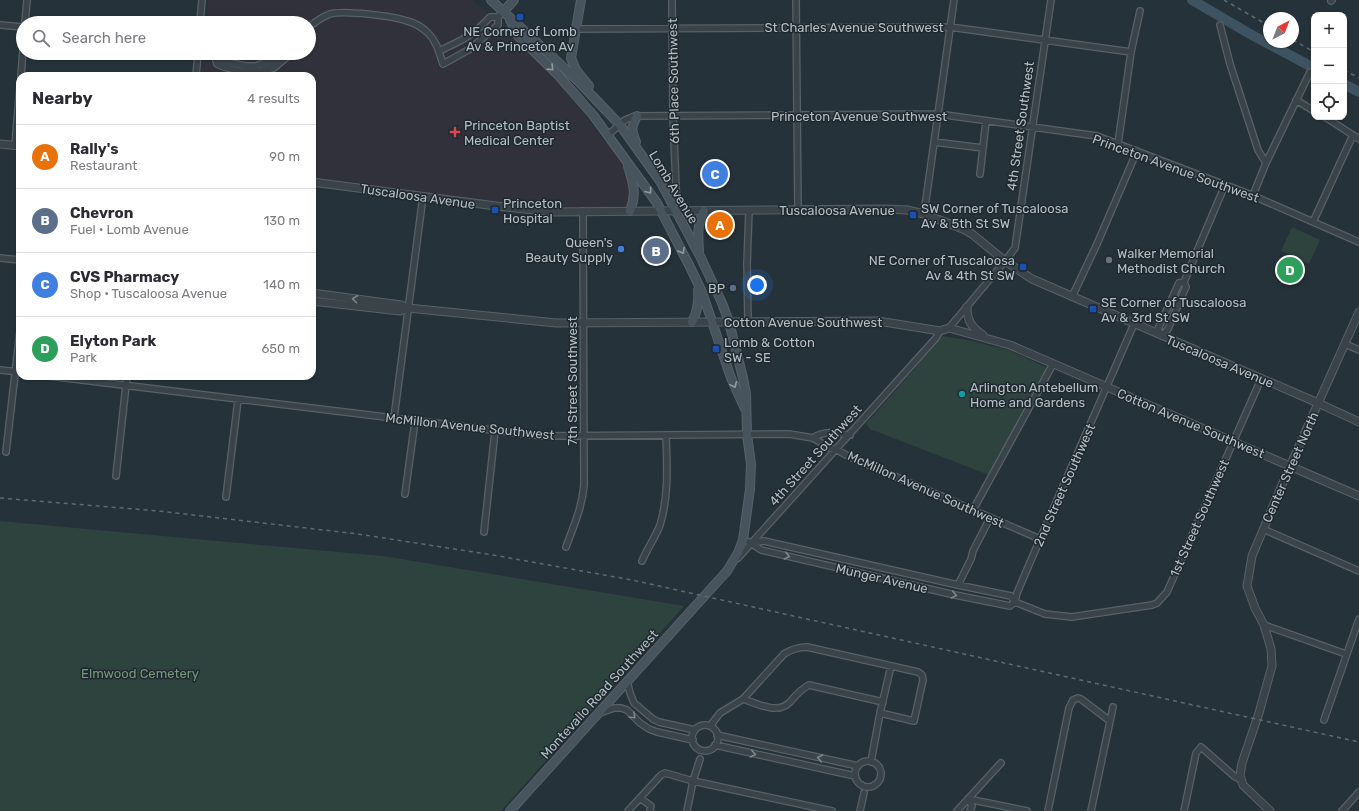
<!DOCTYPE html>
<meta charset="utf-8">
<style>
body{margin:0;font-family:Rubik,sans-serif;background:#f2f2f3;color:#2b2b33}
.controls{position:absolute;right:12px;top:12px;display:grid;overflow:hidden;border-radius:8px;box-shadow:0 1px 3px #0004}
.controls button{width:36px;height:36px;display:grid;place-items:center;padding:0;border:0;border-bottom:1px solid #e1e1e2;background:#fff;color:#2b2b33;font:20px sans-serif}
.compass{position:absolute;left:1263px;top:12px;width:36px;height:36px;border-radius:50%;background:#fff;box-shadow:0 1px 3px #0004;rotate:42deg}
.you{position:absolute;left:757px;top:285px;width:14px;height:14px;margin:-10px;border:3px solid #fff;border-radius:50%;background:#1a73e8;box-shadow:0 0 0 6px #1a73e833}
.badge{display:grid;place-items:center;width:26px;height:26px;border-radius:50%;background:#5b7086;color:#fff;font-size:13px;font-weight:700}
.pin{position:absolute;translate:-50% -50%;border:2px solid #fff;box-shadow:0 1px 4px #0006}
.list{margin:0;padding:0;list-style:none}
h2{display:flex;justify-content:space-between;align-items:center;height:52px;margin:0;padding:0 16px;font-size:17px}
h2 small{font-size:13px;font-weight:400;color:#7c7c81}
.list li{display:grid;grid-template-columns:26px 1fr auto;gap:12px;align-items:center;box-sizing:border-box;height:64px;padding:0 16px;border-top:1px solid #e1e1e2}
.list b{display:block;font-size:15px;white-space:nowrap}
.list p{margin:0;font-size:13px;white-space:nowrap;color:#7c7c81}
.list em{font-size:13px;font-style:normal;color:#7c7c81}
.icon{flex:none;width:22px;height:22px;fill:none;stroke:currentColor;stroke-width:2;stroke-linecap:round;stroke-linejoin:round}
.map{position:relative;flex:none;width:1359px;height:811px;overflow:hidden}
.search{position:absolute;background:#fff;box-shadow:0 1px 3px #0004;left:16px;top:16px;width:300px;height:44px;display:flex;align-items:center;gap:10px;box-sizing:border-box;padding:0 14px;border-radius:22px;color:#7c7c81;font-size:15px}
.panel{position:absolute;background:#fff;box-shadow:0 1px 3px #0004;left:16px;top:72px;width:300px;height:308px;border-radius:12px}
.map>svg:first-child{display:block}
</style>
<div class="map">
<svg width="1359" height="811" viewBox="0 0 1359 811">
<rect width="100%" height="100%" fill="#26323a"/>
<path fill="#31313c" d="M208 0H473L562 85 634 179V205L554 212 312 179V76H202L203 53H309V23H206Z"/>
<path fill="#2e423e" d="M1292 227 1320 240 1309 264 1281 251Z
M943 336 972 341 1011 351 1047 368 989 475 870 429 866 424Z
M0 521 383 556 684 606 501 811H0Z"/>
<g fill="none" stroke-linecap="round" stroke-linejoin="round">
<path stroke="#3e5361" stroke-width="10" d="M1192 0 1250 34 1314 68
M1344 84 1359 92"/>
<g stroke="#586168" stroke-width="8">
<path id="minor" d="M672 0 673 116 677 210
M796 0 798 210
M1331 1 1332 0
M25 23 27 0
M200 23 202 0
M0 25 23 27
M1220 25 1230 64 1258 150 1266 163
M309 27C315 22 322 17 330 14 344 10 393 16 407 21 415 23 422 27 428 33 437 42 439 52 443 64L470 49 498 25V17L503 12
M575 29 950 27 1131 52
M439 51C461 41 474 35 490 17H498
M215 57 217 64C227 69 246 73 257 71 267 70 279 60 286 53
M216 57 221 61 246 66H256L271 60 280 53
M264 68 268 70 274 68 287 57
M21 76 23 49
M196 76 198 53
M1296 100 1314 111
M1325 117 1359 139
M608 135 625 120 635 116 938 114 1097 136 1249 194 1359 242
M934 142 983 148
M1118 144 1131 52 1140 11
M15 145 20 85
M980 174 986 121
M1253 195 1266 163 1310 72
M924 214 954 0
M1313 222 1353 135
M0 258 20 260
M1184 282 1179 283 1158 329 1161 335 1165 333 1168 329 1179 303 1186 287 1184 282 1225 185
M1072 297 1097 244 1137 151
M748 321 747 264 749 210
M949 328 1005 261 1015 248 1051 0
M1345 344 1359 350
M0 370 20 372
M49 376 542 436 789 434 813 438 830 448 837 450 848 456 1040 539
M394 418 423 196
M813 438C824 430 838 433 850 435
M6 452 20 331
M116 476 127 376
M405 494 415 421
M226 497 238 400
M973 510 1053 364
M1263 529 1359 571
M484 532 495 431
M749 542 761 550 955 595 1010 606 1015 602
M751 543 764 541 958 585 1011 596 1015 602 1045 614 1072 617 1152 605 1157 603 1167 592 1261 379
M566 547C574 525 582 508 584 485L583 211
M738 558 936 338 940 331
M642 561C647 549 655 538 660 525 669 496 667 464 666 435
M958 585 971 559 973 551 990 518
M1015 602 1017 593C1055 503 1095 414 1134 324
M1264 625 1346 654
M627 681 630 693 634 703 653 719 659 722 695 730
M743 699C758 704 778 715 790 702 796 695 801 689 809 685L883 702
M600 713 614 708H621L627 710 640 723 649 729 657 732 693 740
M880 713 891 666
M1324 720 1359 619
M692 738a13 13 0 1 1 26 0a13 13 0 1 1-26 0Z
M710 726 720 713 743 699 784 654C792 649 798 647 807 647L918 672 922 675 923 680 914 721 880 713 871 762
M717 735 858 766
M715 745 855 776
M855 774a13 13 0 1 1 26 0a13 13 0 1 1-26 0Z
M640 798 651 806 650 811
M968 799 1027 811
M968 799 972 806 970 811
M628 811 661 775 665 773 693 781 700 759
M687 811 693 781 832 811
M860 811 864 793
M957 811 1001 763
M1048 811 1069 708 1073 700 1078 698 1081 699 1110 721
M1091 811 1113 707
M1184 811 1196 753 1201 747 1234 776 1241 780
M1342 811 1359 792"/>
</g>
<g stroke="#586168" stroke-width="9">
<path id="tertiary" d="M0 144 20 146
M312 182 496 206 554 212 886 209 907 210 924 214 963 229 972 234 1005 261 1032 279 1318 403 1359 422
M312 293 401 305 408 308 556 323 878 321 940 331 949 328 1010 345 1359 496
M312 301 400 311 408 308
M967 307C967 321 972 328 983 335
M1270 811 1243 785 1240 775 1242 763 1259 713 1272 666 1271 649 1264 625 1255 608 1247 586 1252 556 1290 466 1359 312"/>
</g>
<g stroke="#586168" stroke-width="10">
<path id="secondary" d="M491 0 576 79 620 125 660 181 700 256 722 303 729 322 743 378 746 394 747 435 751 464 750 489 743 540 738 553 727 571 510 811
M581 0 571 58 576 70 589 86
M503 12 514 0
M510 20 518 36 558 75 593 115 657 203 690 267 702 292 731 378 745 409
M636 142C631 129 631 128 637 116
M628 166C633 182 637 194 630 211
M699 251C698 236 697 224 704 211
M692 322C698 311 699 302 698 290"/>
</g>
<use href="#minor" stroke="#3a434a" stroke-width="5.5"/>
<use href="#tertiary" stroke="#3a434a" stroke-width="7"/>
<use href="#secondary" stroke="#48545d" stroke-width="8"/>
<path stroke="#5e6a73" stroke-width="1.5" stroke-dasharray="4 4" stroke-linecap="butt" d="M1224 0 1269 26
M1293 40 1314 52
M1344 70 1359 78
M0 498 159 511 358 534 493 555 632 580 1359 742"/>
</g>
<defs><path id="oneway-chevron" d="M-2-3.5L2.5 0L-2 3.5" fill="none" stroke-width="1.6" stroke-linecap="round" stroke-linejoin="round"/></defs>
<g stroke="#8f9aa1">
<use href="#oneway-chevron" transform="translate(551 68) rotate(44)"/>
<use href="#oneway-chevron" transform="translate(649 191) rotate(54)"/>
<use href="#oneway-chevron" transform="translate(682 251) rotate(61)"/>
<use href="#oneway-chevron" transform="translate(734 385) rotate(66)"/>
</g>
<g stroke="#7e878e">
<use href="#oneway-chevron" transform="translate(355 299) rotate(-172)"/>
<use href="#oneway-chevron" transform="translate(787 556) rotate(13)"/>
<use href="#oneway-chevron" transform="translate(954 595) rotate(12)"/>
<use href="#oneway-chevron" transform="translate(633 716) rotate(43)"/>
<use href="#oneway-chevron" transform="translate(753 754) rotate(12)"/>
<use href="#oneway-chevron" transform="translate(820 758) rotate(-168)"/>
</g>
<g fill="#1a4fb4" stroke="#1f282f" stroke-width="1.5">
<rect x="516" y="13" width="8" height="8" rx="2"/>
<rect x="491" y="206" width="8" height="8" rx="2"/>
<rect x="909" y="211" width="8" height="8" rx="2"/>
<rect x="1019" y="263" width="8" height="8" rx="2"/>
<rect x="1089" y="305" width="8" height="8" rx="2"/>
<rect x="712" y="345" width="8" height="8" rx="2"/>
</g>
<path fill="#e0444e" stroke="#1f282f" stroke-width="1.5" d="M453 126h4v4h4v4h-4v4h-4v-4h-4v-4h4z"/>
<circle fill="#3f7fe0" stroke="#1f282f" stroke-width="1.5" cx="621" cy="249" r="4"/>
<circle fill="#6b7280" stroke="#1f282f" stroke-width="1.5" cx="1109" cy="260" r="4"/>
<circle fill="#5c6f8a" stroke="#1f282f" stroke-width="1.5" cx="733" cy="288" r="4"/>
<circle fill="#0f9aa8" stroke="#1f282f" stroke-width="1.5" cx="962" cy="394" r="4"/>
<g text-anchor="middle" stroke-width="3" stroke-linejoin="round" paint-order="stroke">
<g font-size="13" fill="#b5bfc6" stroke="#1f282f">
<text x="854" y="32">St Charles Avenue Southwest</text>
<text transform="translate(673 81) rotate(-91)" y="5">6th Place Southwest</text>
<text x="859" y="121">Princeton Avenue Southwest</text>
<text transform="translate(1020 126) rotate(-82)" y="5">4th Street Southwest</text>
<text transform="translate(1176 168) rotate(20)" y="5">Princeton Avenue Southwest</text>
<text transform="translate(674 187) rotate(59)" y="5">Lomb Avenue</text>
<text transform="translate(418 196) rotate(8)" y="5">Tuscaloosa Avenue</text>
<text x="837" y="215">Tuscaloosa Avenue</text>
<text x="803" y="327">Cotton Avenue Southwest</text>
<text transform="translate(1220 361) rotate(23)" y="5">Tuscaloosa Avenue</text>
<text transform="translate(572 381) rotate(-90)" y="5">7th Street Southwest</text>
<text transform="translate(1191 423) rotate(23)" y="5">Cotton Avenue Southwest</text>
<text transform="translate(470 426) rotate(6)" y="5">McMillon Avenue Southwest</text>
<text transform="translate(815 455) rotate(-48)" y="5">4th Street Southwest</text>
<text transform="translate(1290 467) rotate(-66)" y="5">Center Street North</text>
<text transform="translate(1064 485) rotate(-66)" y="5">2nd Street Southwest</text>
<text transform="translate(926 489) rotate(24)" y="5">McMillon Avenue Southwest</text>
<text transform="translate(1199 518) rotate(-66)" y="5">1st Street Southwest</text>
<text transform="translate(882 578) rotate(13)" y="5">Munger Avenue</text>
<text transform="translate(599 694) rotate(-48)" y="5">Montevallo Road Southwest</text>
</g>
<g font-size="13" fill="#b5bfc6" stroke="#1f282f" text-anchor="start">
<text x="520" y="36" text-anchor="middle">NE Corner of Lomb<tspan x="520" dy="15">Av &amp; Princeton Av</tspan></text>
<text x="464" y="130">Princeton Baptist<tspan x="464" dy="15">Medical Center</tspan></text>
<text x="503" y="208">Princeton<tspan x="503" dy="15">Hospital</tspan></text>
<text x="921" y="213">SW Corner of Tuscaloosa<tspan x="921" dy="15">Av &amp; 5th St SW</tspan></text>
<text x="613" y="247" text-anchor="end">Queen's<tspan x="613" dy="15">Beauty Supply</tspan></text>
<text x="1117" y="258">Walker Memorial<tspan x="1117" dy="15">Methodist Church</tspan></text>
<text x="1015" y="265" text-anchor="end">NE Corner of Tuscaloosa<tspan x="1015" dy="15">Av &amp; 4th St SW</tspan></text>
<text x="725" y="293" text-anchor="end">BP</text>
<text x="1101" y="307">SE Corner of Tuscaloosa<tspan x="1101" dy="15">Av &amp; 3rd St SW</tspan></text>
<text x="724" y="347">Lomb &amp; Cotton<tspan x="724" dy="15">SW - SE</tspan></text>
<text x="970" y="392">Arlington Antebellum<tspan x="970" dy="15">Home and Gardens</tspan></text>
</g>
<g font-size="13" fill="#769978" stroke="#1f282f">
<text x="140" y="678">Elmwood Cemetery</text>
</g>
</g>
</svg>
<div class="controls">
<button>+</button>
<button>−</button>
<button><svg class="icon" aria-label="locate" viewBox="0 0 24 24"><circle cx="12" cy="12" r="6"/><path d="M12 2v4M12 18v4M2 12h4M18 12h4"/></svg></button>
</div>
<svg class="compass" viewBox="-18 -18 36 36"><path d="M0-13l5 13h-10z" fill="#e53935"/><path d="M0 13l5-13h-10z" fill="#7c7c81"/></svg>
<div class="you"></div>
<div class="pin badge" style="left:720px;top:225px;background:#e8710a">A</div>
<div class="pin badge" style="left:656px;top:251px;background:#5c6f8a">B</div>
<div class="pin badge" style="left:715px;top:174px;background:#3f7fe0">C</div>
<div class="pin badge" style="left:1290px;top:270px;background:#2e9e5b">D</div>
<div class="search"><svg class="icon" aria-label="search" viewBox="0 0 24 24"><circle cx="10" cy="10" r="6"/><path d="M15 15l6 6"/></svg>Search here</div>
<section class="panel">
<h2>Nearby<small>4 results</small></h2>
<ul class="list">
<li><span class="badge" style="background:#e8710a">A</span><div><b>Rally's</b><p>Restaurant</p></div><em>90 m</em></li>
<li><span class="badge" style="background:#5c6f8a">B</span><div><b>Chevron</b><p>Fuel · Lomb Avenue</p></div><em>130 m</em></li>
<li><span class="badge" style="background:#3f7fe0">C</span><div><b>CVS Pharmacy</b><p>Shop · Tuscaloosa Avenue</p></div><em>140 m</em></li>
<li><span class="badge" style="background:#2e9e5b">D</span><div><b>Elyton Park</b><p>Park</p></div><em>650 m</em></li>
</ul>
</section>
</div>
